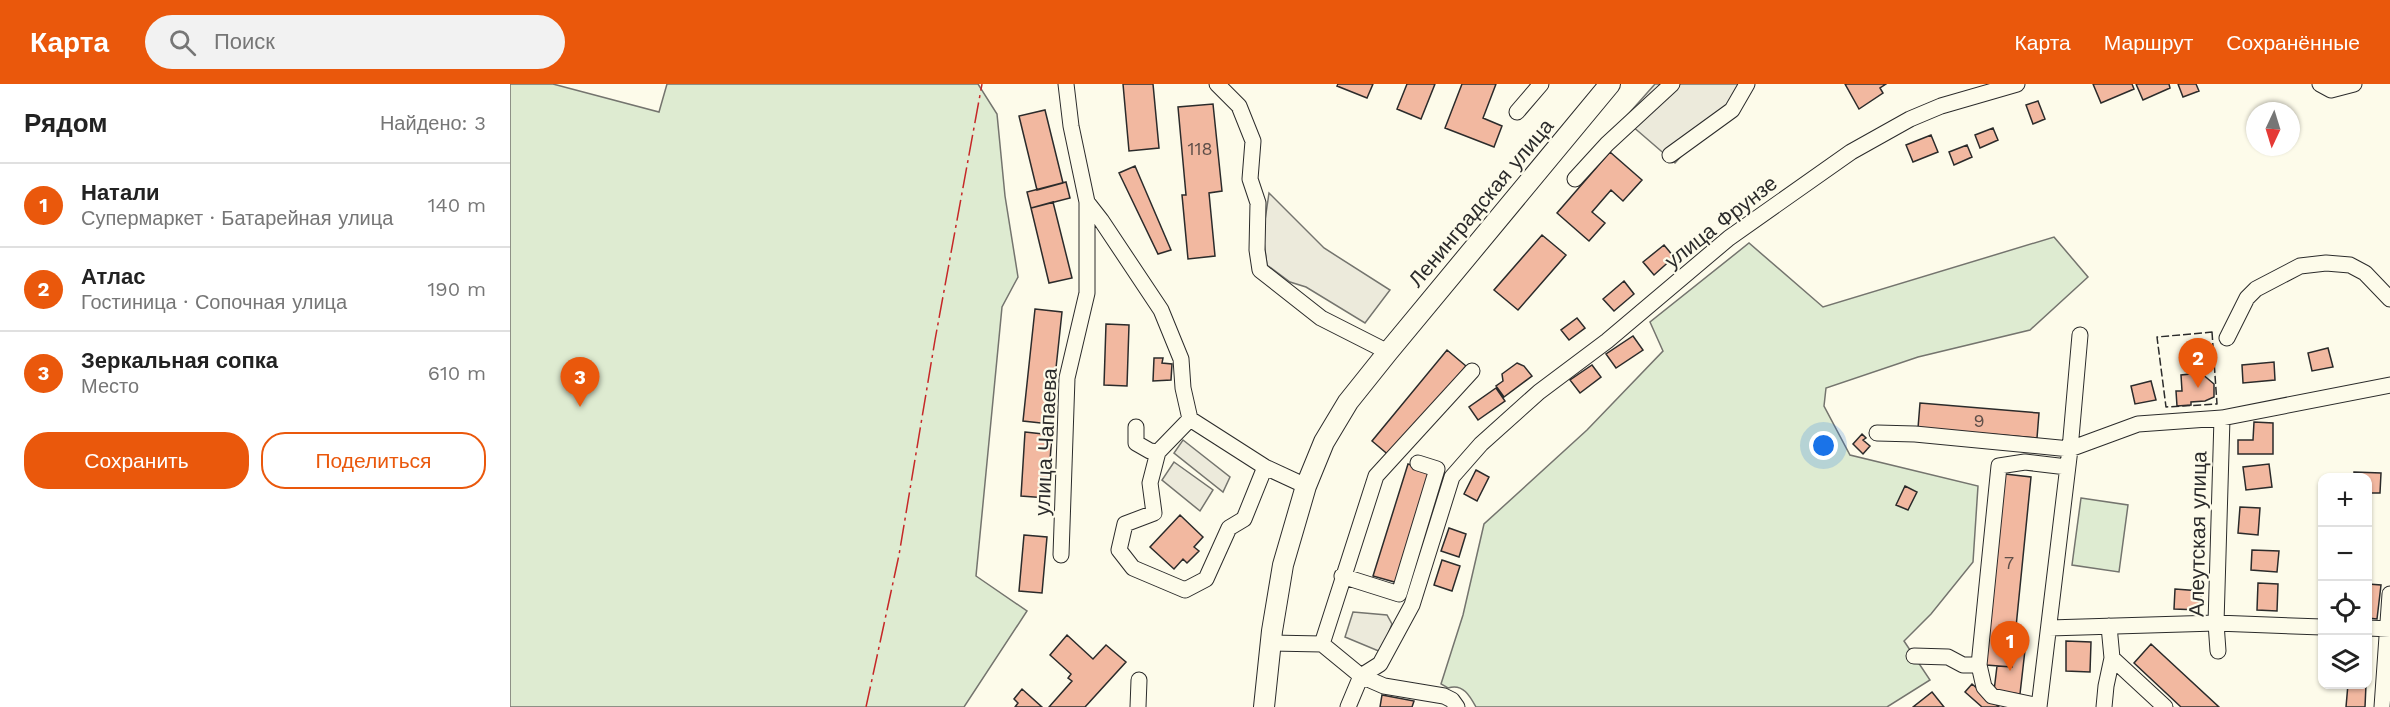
<!DOCTYPE html>
<html lang="ru">
<meta charset="utf-8">
<style>
body{margin:0;font-family:"Work Sans",sans-serif;background:#f2f2f2;color:#222}
.controls{position:absolute;right:18px;bottom:18px;display:grid;overflow:hidden;border-radius:12px;box-shadow:0 2px 4px #0004}
.controls button{width:54px;height:54px;display:grid;place-items:center;padding:0;border:0;border-bottom:2px solid #e0e0e0;background:#fff;color:#222;font:30px sans-serif}
.compass{position:absolute;left:1736px;top:18px;width:54px;height:54px;border-radius:50%;background:#fff;box-shadow:0 2px 4px #0004;rotate:184deg}
.you{position:absolute;left:1314px;top:362px;width:21px;height:21px;margin:-15px;border:4px solid #fff;border-radius:50%;background:#1a73e8;box-shadow:0 0 0 9px #1a73e833}
.badge{display:grid;place-items:center;width:39px;height:39px;border-radius:50%;background:#ea580c;color:#fff;font-size:20px;font-weight:700}
.pin{position:absolute;translate:-50% -50px;filter:drop-shadow(0 2px 3px #0008)}
.pin::after{content:'';position:absolute;top:32px;width:21px;height:18px;background:inherit;clip-path:polygon(0 0,100% 0,50% 100%)}
.list{margin:0;padding:0;list-style:none}
h2{display:flex;justify-content:space-between;align-items:center;height:78px;margin:0;padding:0 24px;font-size:26px}
h2 small{font-size:20px;font-weight:400;color:#767676}
.list li{display:grid;grid-template-columns:39px 1fr auto;gap:18px;align-items:center;box-sizing:border-box;height:84px;padding:0 24px;border-top:2px solid #e0e0e0}
.list b{display:block;font-size:22px;white-space:nowrap}
.list p{margin:0;font-size:20px;white-space:nowrap;color:#767676}
.list em{font-size:20px;font-style:normal;color:#767676}
.actions{display:flex;gap:12px;padding:18px 24px}
.actions a{flex:1;padding:14px 0;border:2px solid #ea580c;border-radius:24px;text-align:center;font-size:21px;color:#ea580c}
.actions .main{background:#ea580c;color:#fff}
.icon{flex:none;width:33px;height:33px;fill:none;stroke:currentColor;stroke-width:2;stroke-linecap:round;stroke-linejoin:round}
.map{position:relative;flex:none;width:1880px;height:623px;overflow:hidden}
header{display:flex;align-items:center;gap:36px;box-sizing:border-box;height:84px;padding:0 30px;background:#ea580c;color:#fff}
header strong{font-size:28px}
nav{display:flex;gap:33px;margin-inline-start:auto;font-size:21px}
.search{width:420px;height:54px;background:#f2f2f2;display:flex;align-items:center;gap:15px;box-sizing:border-box;padding:0 21px;border-radius:33px;color:#767676;font-size:22px}
main{display:flex}
aside{flex:1;background:#fff}
.map>svg:first-child{display:block}
</style>
<header>
<strong>Карта</strong>
<div class="search"><svg class="icon" aria-label="search" viewBox="0 0 24 24"><circle cx="10" cy="10" r="6"/><path d="M15 15l6 6"/></svg>Поиск</div>
<nav><a>Карта</a><a>Маршрут</a><a>Сохранённые</a></nav>
</header>
<main>
<aside>
<h2>Рядом<small>Найдено: 3</small></h2>
<ul class="list">
<li><span class="badge">1</span><div><b>Натали</b><p>Супермаркет · Батарейная улица</p></div><em>140 m</em></li>
<li><span class="badge">2</span><div><b>Атлас</b><p>Гостиница · Сопочная улица</p></div><em>190 m</em></li>
<li><span class="badge">3</span><div><b>Зеркальная сопка</b><p>Место</p></div><em>610 m</em></li>
</ul>
<div class="actions"><a class="main">Сохранить</a><a>Поделиться</a></div>
</aside>
<div class="map">
<svg width="1880" height="623" viewBox="0 0 1880 623">
<rect width="100%" height="100%" fill="#fdfbea"/>
<path fill="#deebd1" stroke="#74746e" stroke-width="1.5" d="M0 0H43L149 28 157 0H468L487 30 495 112 508 193 492 223 466 492 517 527 454 623H0Z
M1544 153 1578 193 1520 246 1408 273 1316 304 1314 322 1340 371 1468 402 1463 478 1421 530 1394 557 1420 596 1377 623H966C960 612 953 599 938 604L931 600 953 531 974 440 1077 346 1153 267 1140 238 1239 159 1313 223Z
M1571 414 1618 421 1609 488 1562 481Z"/>
<path fill="#eceadb" stroke="#74746e" stroke-width="1.5" d="M1145 0H1236L1165 79 1114 35Z
M759 109 814 164 880 206 855 239 796 203 780 198 757 181 753 150Z
M673 356 720 393 713 408 664 369Z
M664 378 703 406 690 427 652 396Z
M843 528 877 531 882 540 871 568 835 553Z"/>
<path fill="#f2b8a0" stroke="#2b2b2b" stroke-width="1.5" d="M613 0H643L649 64 619 67Z
M828 0H863L857 14 827 2Z
M897 0H925L911 35 887 25Z
M952 0H986L973 34 992 42 984 63 935 44Z
M1335 0H1376L1370 4 1373 9 1349 25Z
M1583 0H1622L1624 5 1591 19Z
M1626 0H1659L1660 4 1633 16Z
M1668 0H1686L1689 7 1673 13Z
M1528 17 1535 35 1523 40 1516 21Z
M703 20 712 107 699 109 705 172 678 175 672 111H676L668 23Z
M535 26 553 99 527 106 509 32Z
M1483 44 1488 56 1470 64 1465 51Z
M1421 51 1428 68 1403 78 1396 61Z
M1457 61 1462 73 1444 81 1439 68Z
M1100 68 1132 96 1113 117 1101 106 1082 128 1095 139 1079 157 1047 129Z
M625 82 661 166 648 170 609 89Z
M556 98 560 114 521 124 517 108Z
M543 118 562 194 539 199 521 124Z
M1032 151 1056 171 1008 226 984 206Z
M1154 161 1164 173 1144 191 1133 178Z
M1114 197 1124 210 1104 227 1093 215Z
M525 225 552 228 540 340 513 337Z
M1067 234 1075 244 1059 256 1051 246Z
M596 240 619 241 617 302 594 301Z
M1123 252 1133 266 1106 284 1096 270Z
M1818 264 1823 283 1802 287 1798 269Z
M937 266 956 282 881 373 862 357Z
M644 274H653L652 279 662 280 661 296 643 297Z
M1764 278 1765 296 1733 299 1732 281Z
M1007 279 1014 282 1022 292 994 313 986 302 993 297 992 290Z
M1082 281 1091 293 1070 309 1060 296Z
M1691 289 1704 300V313L1695 317 1681 318V321L1667 322 1666 307H1672L1671 291Z
M1641 297 1646 316 1625 320 1621 302Z
M986 304 995 317 968 336 959 323Z
M1410 319 1529 329 1527 354 1408 344Z
M1744 338 1763 339V370H1728V356H1743Z
M515 348 542 351 537 414 511 412Z
M1352 350 1356 354 1353 356 1360 362 1353 370 1343 360Z
M898 380 923 388 888 499 863 492Z
M1759 380 1762 403 1736 406 1733 383Z
M966 386 979 393 967 417 954 410Z
M1844 388 1871 389 1870 409H1858V394H1844Z
M1495 390 1521 393 1502 583 1476 581Z
M1395 402 1407 408 1398 426 1386 421Z
M1730 423 1750 424 1748 451 1728 449Z
M670 431 693 453 684 463 689 467 677 479 673 475 664 485 640 463Z
M939 444 956 450 949 473 931 467Z
M514 451 537 453 532 509 509 507Z
M1742 466 1769 467 1767 488 1741 486Z
M932 476 950 482 942 507 924 501Z
M1748 499 1768 500 1767 527 1747 526Z
M1858 500 1871 501 1867 535 1858 534Z
M1665 505 1691 507 1690 526 1664 525Z
M557 551 583 575 596 561 616 578 575 623H539L562 597 558 594 561 590 540 571Z
M1556 557 1581 558 1580 588 1556 587Z
M1641 560 1709 623H1671L1624 579Z
M1504 565 1515 566 1510 610 1484 607 1487 582 1502 583Z
M1462 600 1489 623H1472L1455 608Z
M1838 600H1856L1855 623H1836Z
M512 605 532 623H505L508 619 504 615Z
M1422 608 1434 623H1403Z
M872 611 904 617 902 623H870Z"/>
<g fill="none" stroke-linecap="round" stroke-linejoin="round">
<g stroke="#2b2b2b" stroke-width="17">
<path id="minor" d="M707 0 729 22 743 57 740 95 748 119 747 166 750 186 811 234 878 268
M1810 0 1821 6 1844 0
M1007 28 1031 0
M1160 71 1222 26 1237 0
M1065 95 1097 60 1162 0
M577 118 591 136 651 226 671 275 673 304 680 335 755 383 796 402
M1717 254 1737 214 1746 205 1790 182 1816 179 1840 181 1855 189 1880 215
M626 343V359L640 367 648 368 680 335
M1367 349 1405 350 1560 365 1628 340 1712 334 1880 301
M648 368 640 399 644 429 615 440 609 466 623 484 675 506 696 495 719 444 734 435 755 383
M551 471 557 294 577 209V118L561 42 556 0
M832 492 889 510 927 385 908 379
M1539 544 1706 539 1812 543
M1858 544 1880 545
M761 559 812 560 851 592 870 580 902 521 942 393 971 360 1029 308 1097 257 1219 154 1341 68 1400 35 1431 22 1507 0
M812 560 866 392 962 287
M1708 567 1706 539 1712 334
M1404 572 1438 573 1453 581H1469
M1602 574 1655 623
M1529 622 1482 612 1474 603 1469 581 1489 382 1515 378 1557 383
M628 623 629 596
M838 623 851 592 874 602 934 612 942 616 947 623
M1529 623 1560 365 1570 251
M1594 623 1596 602 1602 574 1599 542
M1872 623 1880 510"/>
</g>
<g stroke="#2b2b2b" stroke-width="22">
<path id="major" d="M754 623 762 547 773 481 796 402 814 358 838 318 878 268 1100 0"/>
</g>
<use href="#minor" stroke="#fdfbea" stroke-width="15"/>
<use href="#major" stroke="#fdfbea" stroke-width="20"/>
<path stroke="#2b2b2b" stroke-width="1.5" stroke-dasharray="8 3" stroke-linecap="butt" d="M1702 248 1707 320 1656 323 1647 253Z"/>
<path stroke="#c62828" stroke-width="1.5" stroke-dasharray="21 4.5 3 4.5" stroke-linecap="butt" d="M356 623 389 471 425 256 472 0"/>
</g>
<g text-anchor="middle" stroke-width="4.5" stroke-linejoin="round" paint-order="stroke">
<g font-size="18" fill="#5d4e48">
<text x="690" y="71">118</text>
<text x="1469" y="343">9</text>
<text x="1499" y="485">7</text>
</g>
<g font-size="21" fill="#2b2b2b" stroke="#fdfbea">
<text transform="translate(971 119) rotate(-50)" y="7">Ленинградская улица</text>
<text transform="translate(1211 138) rotate(-38)" y="7">улица Фрунзе</text>
<text transform="translate(536 358) rotate(-87)" y="7">улица Чапаева</text>
<text transform="translate(1688 450) rotate(-89)" y="7">Алеутская улица</text>
</g>
</g>
</svg>
<div class="controls">
<button>+</button>
<button>−</button>
<button><svg class="icon" aria-label="locate" viewBox="0 0 24 24"><circle cx="12" cy="12" r="6"/><path d="M12 2v4M12 18v4M2 12h4M18 12h4"/></svg></button>
<button><svg class="icon" aria-label="layers" viewBox="0 0 24 24"><path d="M12 4l9 5-9 5-9-5zM3 14l9 5 9-5"/></svg></button>
</div>
<svg class="compass" viewBox="-18 -18 36 36"><path d="M0-13l5 13h-10z" fill="#e53935"/><path d="M0 13l5-13h-10z" fill="#767676"/></svg>
<div class="you"></div>
<div class="pin badge" style="left:1500px;top:587px">1</div>
<div class="pin badge" style="left:1688px;top:304px">2</div>
<div class="pin badge" style="left:70px;top:323px">3</div>
</div>
</main>
